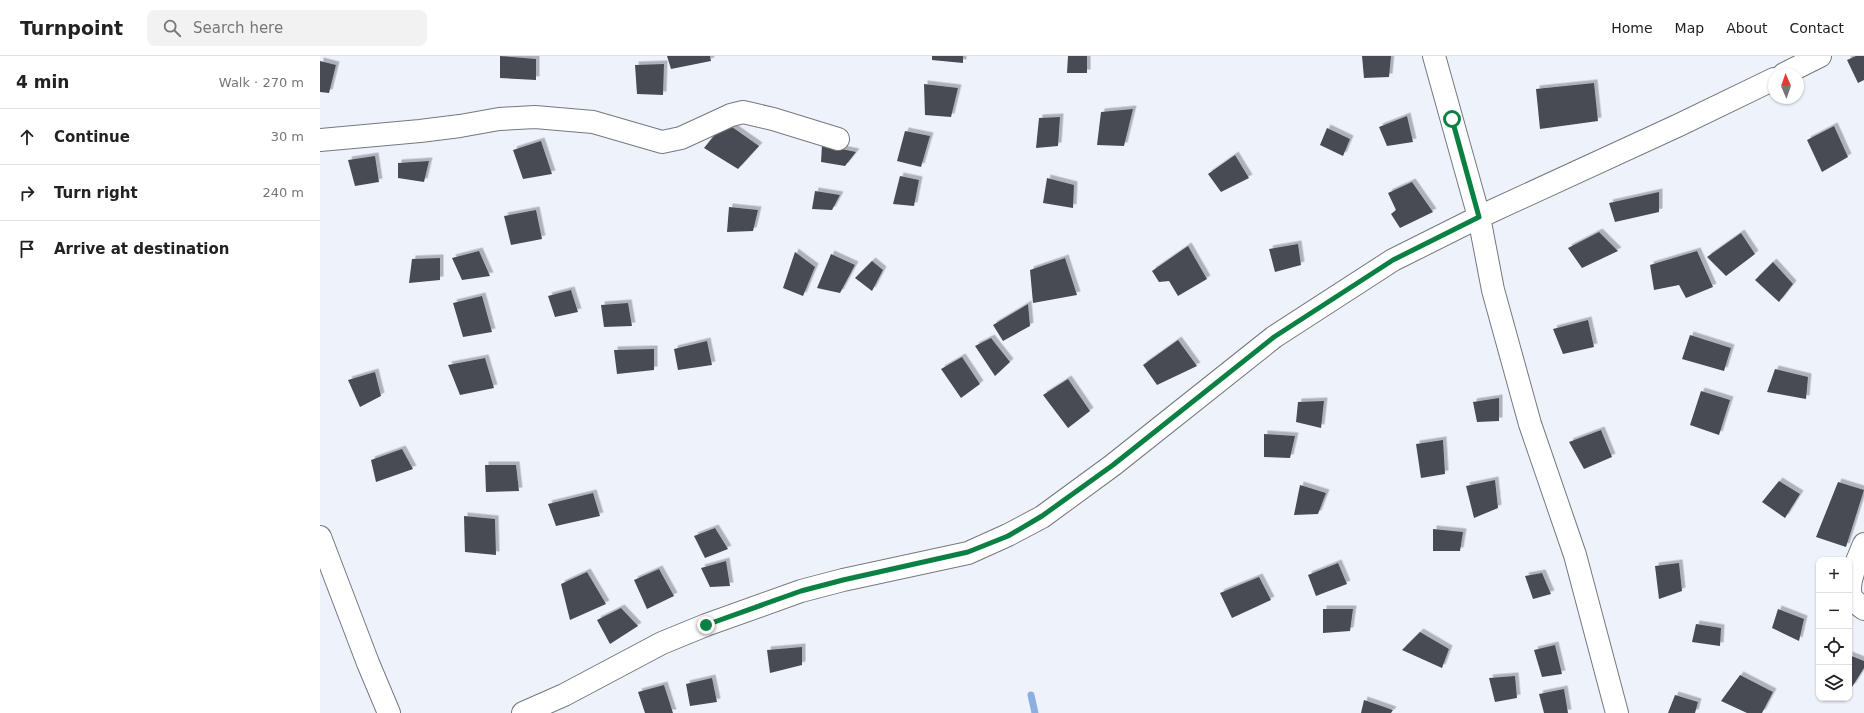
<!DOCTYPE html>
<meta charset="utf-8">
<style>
body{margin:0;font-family:"DejaVu Sans",sans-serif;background:#f2f2f2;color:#222}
.controls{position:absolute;right:12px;bottom:12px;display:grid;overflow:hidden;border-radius:8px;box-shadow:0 1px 3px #0004}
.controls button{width:36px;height:36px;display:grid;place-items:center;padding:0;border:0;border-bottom:1px solid #e0e0e0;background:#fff;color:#222;font:20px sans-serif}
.compass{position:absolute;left:1448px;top:12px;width:36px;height:36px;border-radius:50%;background:#fff;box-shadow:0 1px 3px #0004;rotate:358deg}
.stop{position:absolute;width:12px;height:12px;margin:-9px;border:3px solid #0b8043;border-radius:50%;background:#fff}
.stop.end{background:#0b8043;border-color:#fff;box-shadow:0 1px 4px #0008}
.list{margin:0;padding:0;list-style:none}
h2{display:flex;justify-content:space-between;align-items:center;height:52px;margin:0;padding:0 16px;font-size:17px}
h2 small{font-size:13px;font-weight:400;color:#767676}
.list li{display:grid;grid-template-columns:26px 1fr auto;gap:12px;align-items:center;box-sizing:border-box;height:56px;padding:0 16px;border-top:1px solid #e0e0e0}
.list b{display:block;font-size:15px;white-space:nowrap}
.list em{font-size:13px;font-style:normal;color:#767676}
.icon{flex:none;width:22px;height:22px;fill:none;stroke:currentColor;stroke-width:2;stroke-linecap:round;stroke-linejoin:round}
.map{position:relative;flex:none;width:1544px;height:657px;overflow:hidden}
header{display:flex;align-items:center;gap:24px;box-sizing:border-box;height:56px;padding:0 20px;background:#fff;border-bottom:1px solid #e0e0e0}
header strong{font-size:19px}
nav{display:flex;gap:22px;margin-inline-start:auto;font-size:14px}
.search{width:280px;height:36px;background:#f2f2f2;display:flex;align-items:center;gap:10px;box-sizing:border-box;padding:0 14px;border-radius:8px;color:#767676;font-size:15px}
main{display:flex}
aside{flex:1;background:#fff}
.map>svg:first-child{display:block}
</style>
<header>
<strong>Turnpoint</strong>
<div class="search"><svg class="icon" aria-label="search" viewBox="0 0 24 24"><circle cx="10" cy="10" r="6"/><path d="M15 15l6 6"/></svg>Search here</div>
<nav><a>Home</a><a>Map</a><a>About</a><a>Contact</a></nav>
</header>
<main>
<aside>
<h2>4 min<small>Walk · 270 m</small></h2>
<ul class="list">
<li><svg class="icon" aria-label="ahead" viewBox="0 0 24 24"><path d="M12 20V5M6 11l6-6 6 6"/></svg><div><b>Continue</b></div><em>30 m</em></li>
<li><svg class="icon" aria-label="right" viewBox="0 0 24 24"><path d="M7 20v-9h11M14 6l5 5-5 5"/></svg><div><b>Turn right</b></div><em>240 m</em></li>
<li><svg class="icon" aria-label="arrive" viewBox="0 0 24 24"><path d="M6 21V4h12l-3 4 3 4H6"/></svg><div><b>Arrive at destination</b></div></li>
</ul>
</aside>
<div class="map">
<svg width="1544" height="657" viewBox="0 0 1544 657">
<defs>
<filter id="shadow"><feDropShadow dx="3.5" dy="-3.5" stdDeviation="0" flood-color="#0004"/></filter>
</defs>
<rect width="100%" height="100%" fill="#eef3fb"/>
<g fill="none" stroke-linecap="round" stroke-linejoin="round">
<path stroke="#8eaee0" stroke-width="7" d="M711 639 715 657"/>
</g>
<path fill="#484c52" filter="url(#shadow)" d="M180 0 216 3V24L180 22Z
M347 0H390L391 5 351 13Z
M612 0H643V7L612 4Z
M748 0H767V17H747Z
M1042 0H1071L1069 21 1044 22Z
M1536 0H1544V24L1538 27 1527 4Z
M0 5 16 9 9 37 0 36Z
M344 8 343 39 317 38 315 9Z
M1274 27 1278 65 1220 73 1216 33Z
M604 28 638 32 631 61 605 59Z
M813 53 804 90 777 89 781 56Z
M1087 60 1093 86 1067 90 1059 71Z
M740 61 738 90 716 92 719 62Z
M405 66 439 90 418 113 384 92Z
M1514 70 1528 101 1502 116 1487 84Z
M1007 72 1030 83 1023 100 1000 89Z
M585 75 610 80 601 111 577 105Z
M221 85 232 118 203 123 193 94Z
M502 89 536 96 525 110 501 106Z
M915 99 929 122 901 136 888 118Z
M55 100 59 126 35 130 28 104Z
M109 105 104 126 78 122V107Z
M580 120 599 124 594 150 573 148Z
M727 122 754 129 753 152 723 147Z
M1092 126 1113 156 1080 172 1071 158 1076 154 1068 137Z
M495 135 520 139 512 154 492 153Z
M1339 136V156L1295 166 1289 147Z
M409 151 438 154 433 175 407 176Z
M216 154 222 183 191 189 184 160Z
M1279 176 1298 195 1262 212 1248 192Z
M1421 177 1435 198 1406 220 1387 201Z
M978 188 981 209 955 216 949 193Z
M868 190 887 223 858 240 849 225 839 226 832 215Z
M159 195 170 220 142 224 132 202Z
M1377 195 1393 231 1366 242 1359 229 1334 234 1330 209Z
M475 196 495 211 483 240 463 232Z
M511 198 535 209 520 237 497 232Z
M120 202V224L89 227 92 203Z
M745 202 757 239 713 247 710 214Z
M552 205 563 214 552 235 535 222Z
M1453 206 1473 228 1459 246 1435 224Z
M251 234 258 256 235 261 228 240Z
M162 240 172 276 143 281 133 247Z
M308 247 312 270 284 271 281 249Z
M708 248 710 270 683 285 673 269Z
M1268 264 1274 291 1243 298 1233 273Z
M1370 279 1411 292 1404 315 1362 303Z
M671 282 690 306 675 320 655 290Z
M858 284 877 310 837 329 823 309Z
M387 285 392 309 358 314 354 293Z
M334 293V314L297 318 294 294Z
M642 301 660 328 641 342 621 313Z
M165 302 174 332 140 339 128 309Z
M1455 313 1488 321 1486 343 1447 336Z
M55 316 61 340 40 351 28 324Z
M748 323 770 355 748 372 723 339Z
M1381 335 1410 344 1399 379 1370 369Z
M1179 342V365L1157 366 1153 346Z
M1004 345 1001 372 976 366 978 346Z
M1281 374 1292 401 1264 413 1249 386Z
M944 378 975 380 970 402 944 401Z
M1123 384 1125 418 1101 422 1096 388Z
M82 393 93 413 56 426 51 404Z
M165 409H196L199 435 166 436Z
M1175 424 1178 452 1154 462 1146 430Z
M1459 425 1480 438 1465 462 1442 446Z
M1518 426 1544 434 1526 491 1496 481Z
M980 429 1006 437 998 458 974 459Z
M273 437 280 460 236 470 228 448Z
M144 460 175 463 176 499 145 496Z
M395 472 408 493 385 502 374 480Z
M1113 473 1143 476 1140 495H1113Z
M406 505 410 530 390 531 381 512Z
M1018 507 1027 528 996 540 988 519Z
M1359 507 1362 535 1339 543 1335 510Z
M339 513 354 540 327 553 314 524Z
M267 516 286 548 250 564 241 528Z
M1222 517 1231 538 1213 543 1205 520Z
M939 521 951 544 912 562 900 537Z
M301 552 318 570 290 588 277 564Z
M1003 553H1033L1030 575 1003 577Z
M1458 553 1484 563 1479 585 1452 572Z
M1376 568 1401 572 1400 590 1372 586Z
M1100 576 1129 593 1122 612 1082 594Z
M1235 589 1242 618 1222 621 1214 594Z
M482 591V609L450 617 447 594Z
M1529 599 1544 605V612L1532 631 1529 630Z
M1420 619 1453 636 1442 657H1427L1401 645Z
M1195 620 1197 642 1175 646 1169 622Z
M392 622 397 646 370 650 366 628Z
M344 629 353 657H325L318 636Z
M1244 633 1248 657H1224L1219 638Z
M1355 639 1378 646 1375 657H1348Z
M1044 644 1073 654 1071 657H1041Z"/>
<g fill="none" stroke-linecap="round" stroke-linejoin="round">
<g stroke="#74787f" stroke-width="24">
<path id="minor" d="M1114 0 1159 161 1173 234 1210 368 1255 499 1297 657
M1464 18 1500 0
M0 84 100 75 140 70 179 63 215 61 273 66 342 86 361 82 411 59 423 56 453 63 518 83
M0 481 48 607 69 657
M1544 488C1539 501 1525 529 1532 542 1535 546 1540 550 1544 553
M203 657 244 639 342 587 386 569 481 535 523 524 648 497 688 479 722 461 793 409 954 281 1073 204 1159 161 1359 69 1454 23"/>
</g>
<use href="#minor" stroke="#fff" stroke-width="22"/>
</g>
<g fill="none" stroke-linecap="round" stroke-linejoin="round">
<path stroke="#0b8043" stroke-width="5" d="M386 569 481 535 523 524 648 496 688 480 722 460 793 409 954 281 1073 204 1159 161 1132 63"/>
</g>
</svg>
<div class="controls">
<button>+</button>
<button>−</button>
<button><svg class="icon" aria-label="locate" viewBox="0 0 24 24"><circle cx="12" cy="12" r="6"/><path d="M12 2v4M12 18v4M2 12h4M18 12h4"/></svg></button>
<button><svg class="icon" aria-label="layers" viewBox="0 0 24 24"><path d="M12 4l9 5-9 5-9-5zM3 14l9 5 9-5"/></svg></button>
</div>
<svg class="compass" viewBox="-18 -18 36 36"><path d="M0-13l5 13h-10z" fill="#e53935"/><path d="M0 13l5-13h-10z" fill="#767676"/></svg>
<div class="stop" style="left:1132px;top:63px"></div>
<div class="stop end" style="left:386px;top:569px"></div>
</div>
</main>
